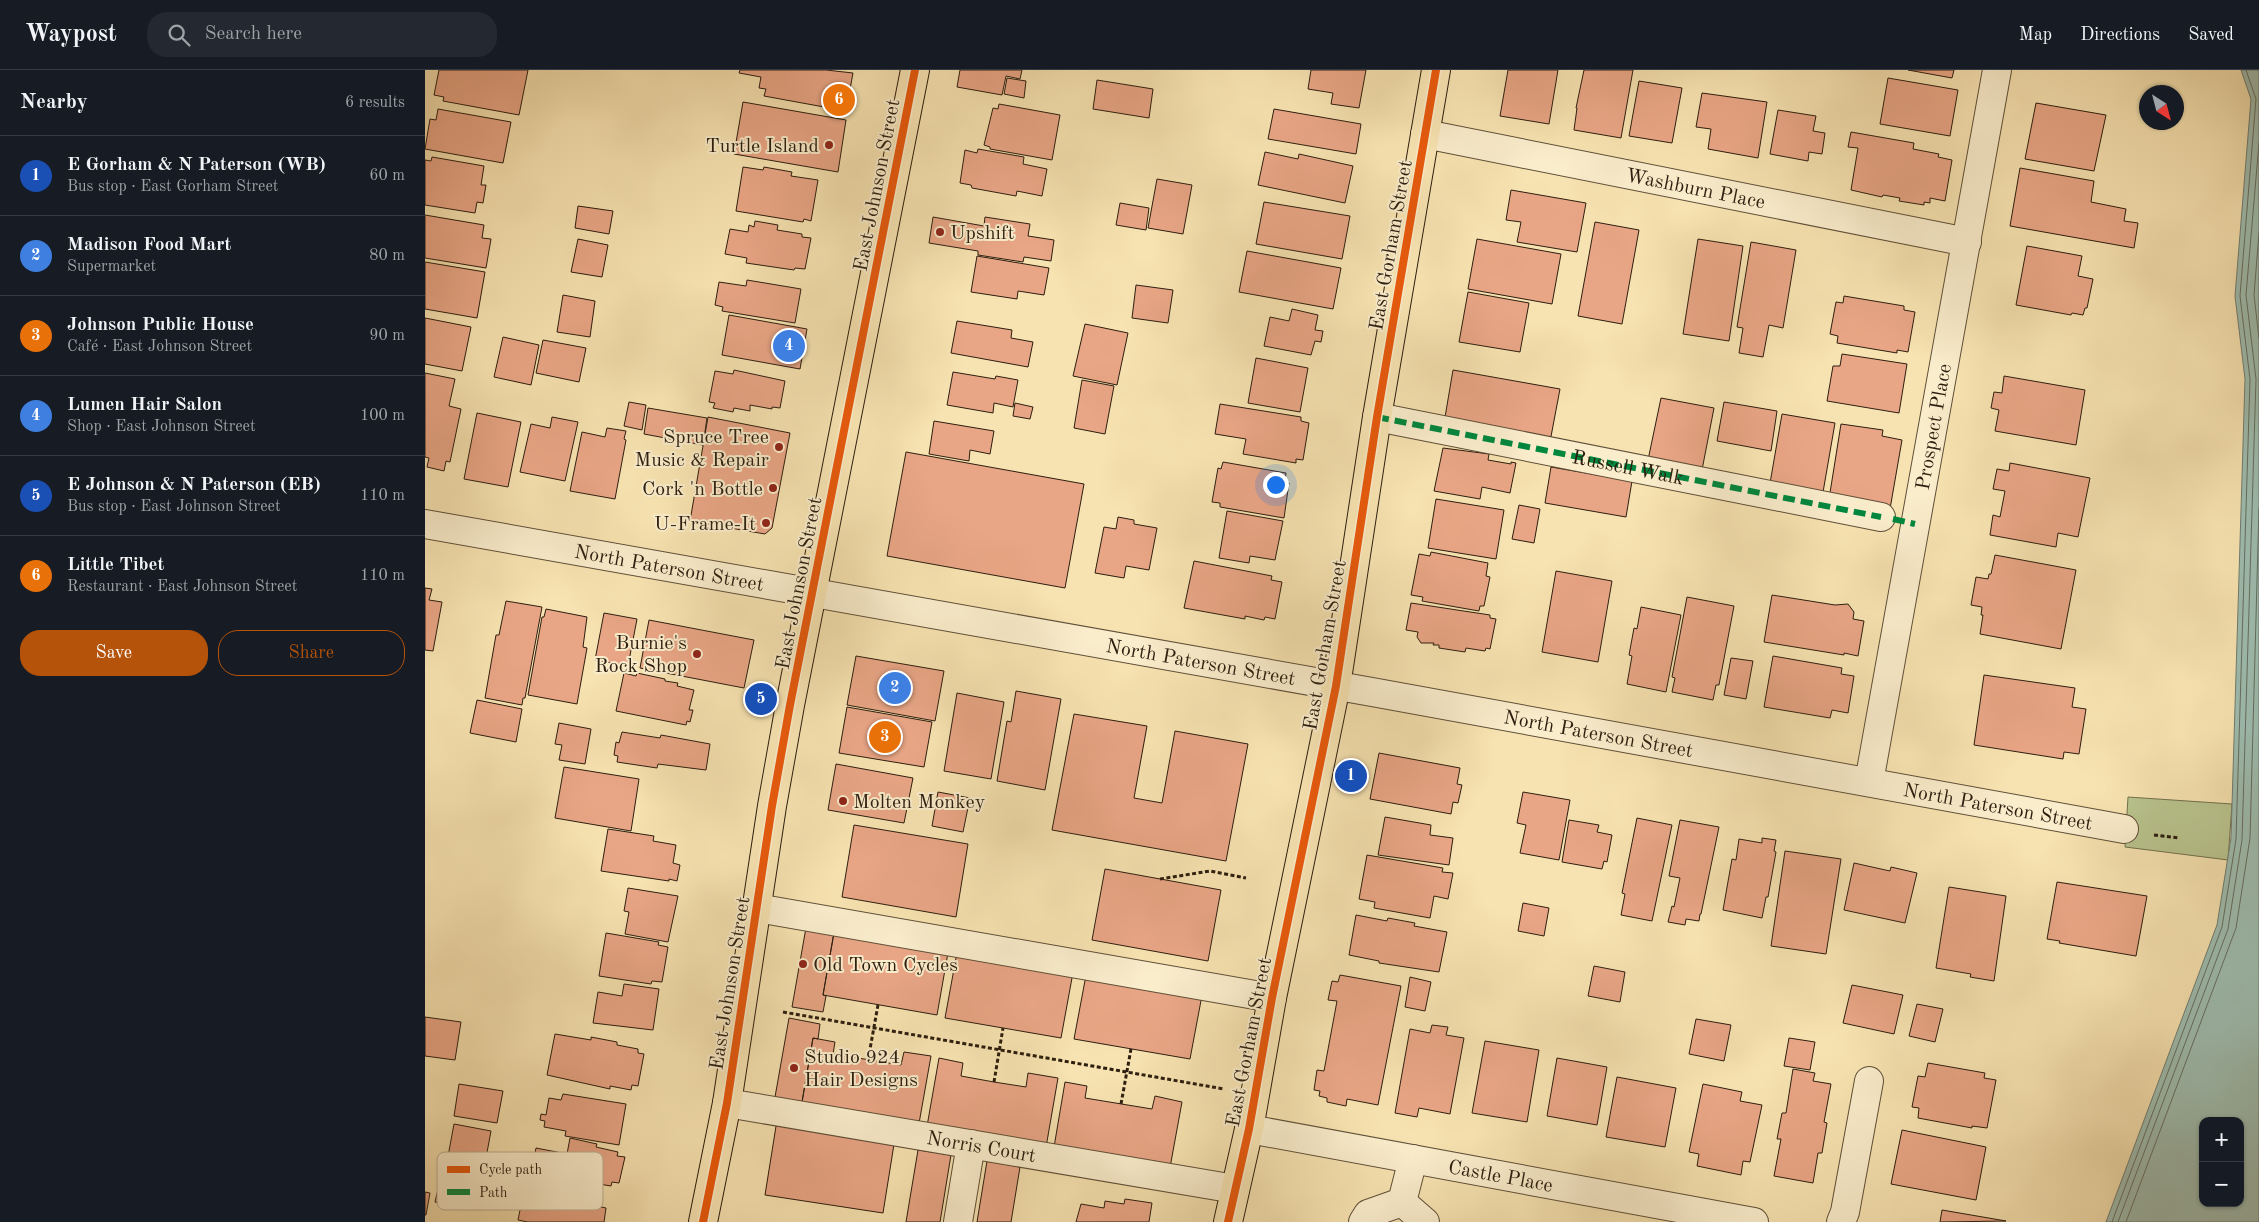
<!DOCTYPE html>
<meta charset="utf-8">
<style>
body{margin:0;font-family:"Old Standard TT",serif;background:#242831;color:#f1f3f6}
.controls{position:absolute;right:15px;bottom:15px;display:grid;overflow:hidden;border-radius:10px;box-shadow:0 1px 4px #0004}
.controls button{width:45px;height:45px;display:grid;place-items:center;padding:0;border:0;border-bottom:1px solid #363941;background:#171b24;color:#f1f3f6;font:25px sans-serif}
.compass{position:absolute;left:1714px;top:15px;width:45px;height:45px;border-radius:50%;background:#171b24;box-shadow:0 1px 4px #0004;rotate:144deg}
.you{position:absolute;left:850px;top:414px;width:18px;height:18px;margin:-12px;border:4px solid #fff;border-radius:50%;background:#1a73e8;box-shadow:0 0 0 8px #1a73e833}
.badge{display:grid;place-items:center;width:32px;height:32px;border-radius:50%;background:#b45309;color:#fff;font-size:16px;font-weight:700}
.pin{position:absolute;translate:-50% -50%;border:2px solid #fff;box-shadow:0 1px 5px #0006}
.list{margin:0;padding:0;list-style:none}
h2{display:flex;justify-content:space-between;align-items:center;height:65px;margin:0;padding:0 20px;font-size:21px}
h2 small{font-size:16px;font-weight:400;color:#9ea1a6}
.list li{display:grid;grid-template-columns:32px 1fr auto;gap:15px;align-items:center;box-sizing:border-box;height:80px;padding:0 20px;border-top:1px solid #363941}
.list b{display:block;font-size:19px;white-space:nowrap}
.list p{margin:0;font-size:16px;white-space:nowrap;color:#9ea1a6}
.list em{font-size:16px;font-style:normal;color:#9ea1a6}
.actions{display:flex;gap:10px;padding:15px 20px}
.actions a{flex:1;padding:11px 0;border:1px solid #b45309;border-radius:20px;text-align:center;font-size:18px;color:#b45309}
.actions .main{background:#b45309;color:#fff}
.icon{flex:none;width:28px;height:28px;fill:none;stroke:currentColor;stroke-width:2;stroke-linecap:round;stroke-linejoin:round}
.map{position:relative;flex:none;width:1834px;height:1152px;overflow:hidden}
header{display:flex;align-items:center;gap:30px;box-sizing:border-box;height:70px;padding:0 25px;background:#171b24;border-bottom:1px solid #363941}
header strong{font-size:24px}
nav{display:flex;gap:28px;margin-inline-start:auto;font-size:18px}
.search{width:350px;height:45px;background:#242831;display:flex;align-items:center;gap:12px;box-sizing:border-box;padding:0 18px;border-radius:20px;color:#9ea1a6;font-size:19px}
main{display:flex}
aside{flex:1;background:#171b24}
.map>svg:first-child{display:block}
</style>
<header>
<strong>Waypost</strong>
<div class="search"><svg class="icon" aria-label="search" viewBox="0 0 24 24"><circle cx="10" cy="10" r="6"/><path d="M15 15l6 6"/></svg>Search here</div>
<nav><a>Map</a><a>Directions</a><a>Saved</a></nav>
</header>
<main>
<aside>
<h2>Nearby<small>6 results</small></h2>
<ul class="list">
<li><span class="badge" style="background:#1a4fb4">1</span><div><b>E Gorham &amp; N Paterson (WB)</b><p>Bus stop · East Gorham Street</p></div><em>60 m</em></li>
<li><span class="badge" style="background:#3f7fe0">2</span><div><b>Madison Food Mart</b><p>Supermarket</p></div><em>80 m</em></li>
<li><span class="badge" style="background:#e8710a">3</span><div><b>Johnson Public House</b><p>Café · East Johnson Street</p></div><em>90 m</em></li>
<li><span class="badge" style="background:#3f7fe0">4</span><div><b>Lumen Hair Salon</b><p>Shop · East Johnson Street</p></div><em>100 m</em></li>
<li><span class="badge" style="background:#1a4fb4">5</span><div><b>E Johnson &amp; N Paterson (EB)</b><p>Bus stop · East Johnson Street</p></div><em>110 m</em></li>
<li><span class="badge" style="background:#e8710a">6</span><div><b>Little Tibet</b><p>Restaurant · East Johnson Street</p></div><em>110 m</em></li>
</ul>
<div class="actions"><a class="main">Save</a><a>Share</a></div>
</aside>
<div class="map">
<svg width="1834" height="1152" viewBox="0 0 1834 1152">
<rect width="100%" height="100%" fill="#f7e3b1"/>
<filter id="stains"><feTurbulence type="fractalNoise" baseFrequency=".004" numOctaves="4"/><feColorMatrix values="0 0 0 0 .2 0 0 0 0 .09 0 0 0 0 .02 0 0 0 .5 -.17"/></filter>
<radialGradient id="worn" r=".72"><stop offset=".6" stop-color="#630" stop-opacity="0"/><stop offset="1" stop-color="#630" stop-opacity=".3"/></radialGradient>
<path fill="#b9c48e" stroke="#72714e" d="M1703 727 1807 734 1803 790 1700 777Z"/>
<path fill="#9ebdb0" stroke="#707d70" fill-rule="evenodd" d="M1816 0H1834V1152H1681L1792 855 1806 768 1820 309 1810 226 1826 29ZM1778 1051H1815V1133H1778Z"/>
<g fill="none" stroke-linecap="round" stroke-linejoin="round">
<path stroke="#656e60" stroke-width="1" d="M1834 163 1829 225 1834 268
M1687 1152 1797 857 1811 769 1825 309 1815 226 1831 29 1821 0
M1693 1152 1803 859 1817 770 1831 309 1821 225 1834 73
M1701 1152 1811 858 1825 768 1834 438"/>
</g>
<path fill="#e9a686" stroke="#2c1e0f" d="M14 0H103L94 45 18 31 19 27 9 25Z
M315 0H401L428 3 421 41 339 26 341 19 334 18 336 7 314 3Z
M535 0H597L595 9 581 6 577 25 532 17Z
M886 0H941L934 38 906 34 908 23 883 19Z
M1083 0H1133L1124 54 1075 46Z
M1159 0H1208L1196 68 1149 60 1152 38H1151Z
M1483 0H1529L1527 8Z
M582 8 601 11 599 28 579 24Z
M1463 8 1533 20 1525 66 1455 54Z
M672 10 728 19 724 48 668 39Z
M1214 11 1257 18 1247 73 1204 66Z
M1277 23 1342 32 1333 88 1283 79 1286 59 1271 57Z
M318 32 421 50 413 102 309 84Z
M1611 33 1681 45 1669 101 1600 89Z
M574 34 635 45 627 90 565 79V77L559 75 568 38 573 39Z
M13 39 86 52 78 93 0 79 5 49 11 50Z
M849 39 936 54 931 84 843 69Z
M1353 40 1391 46 1388 61 1400 63 1397 84 1384 82 1383 91 1345 84Z
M1426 62 1489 73 1488 79 1514 84 1513 87 1527 90 1520 131 1505 128V133L1499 132V135L1474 131 1475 128 1458 125 1457 127 1426 120 1433 78 1423 77Z
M553 79 599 87 598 94 622 99 617 126 592 121 591 126 547 118 546 115 535 113 540 80 552 83Z
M840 82 873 89 874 84 928 96 920 133 833 115Z
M7 87 59 96 56 115H61L58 133 52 132 50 143 0 135V90L6 91Z
M318 97 338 100 339 97 367 102 366 106 393 110 386 151 379 149 378 152 311 141Z
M1595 98 1669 111 1666 132 1701 139 1699 151 1713 153 1709 178 1585 156Z
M732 109 767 115 758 164 723 158Z
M1086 120 1161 133 1152 182 1092 172 1096 152 1081 150Z
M839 132 925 146 917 189 831 174Z
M695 133 724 138 721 160 691 155Z
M153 136 188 141 184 164 150 158Z
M0 145 59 155 57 168 66 169 61 198 0 188Z
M508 147 559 156 560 147 605 154 603 166 629 170 626 191 599 187 598 192 553 185V181L504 173Z
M330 151 353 155 352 160 377 164V167L386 168 380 199 370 198 369 200 321 193 322 188 300 184 305 159 323 162 324 155 329 157Z
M1170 152 1214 160 1197 254 1153 246Z
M153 169 183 175 177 207 146 202Z
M1052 169 1136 184 1127 234 1043 219Z
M1273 169 1318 176 1304 271 1258 264Z
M1326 172 1371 180 1358 258 1344 255 1338 287 1314 283 1318 258 1312 257Z
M1602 176 1657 186 1653 206 1668 209 1662 238H1660L1658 245 1647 243 1646 245 1591 235Z
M822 181 916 198 908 239 814 222Z
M552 186 624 198 619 225 593 221 592 229 546 222Z
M0 192 60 202 52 248 0 239Z
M322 210 376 219 370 253 297 241 298 237 290 235 294 212 321 216Z
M711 215 748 220 743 253 707 248Z
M1043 222 1104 233 1095 282 1034 272Z
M138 225 170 231 165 267 132 262Z
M1419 226 1479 236V240L1490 242 1483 282 1472 280V283L1412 273 1413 266 1405 264 1411 232 1418 233Z
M867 239 893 245 890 260 898 261 896 272 890 271 886 285 839 276 845 247 864 251Z
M304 245 382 259 375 299 297 285Z
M0 248 46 257 37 301 0 294Z
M532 251 587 260 586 268 608 272 603 297 526 283Z
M660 254 703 263 692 315 648 306Z
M78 267 114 275 106 315 69 307Z
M118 270 161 278 154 312 111 303Z
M1417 284 1482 294 1474 343 1402 331 1408 296H1415Z
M831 288 883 298 875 342 823 333Z
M309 300 360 311 355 338 347 337V339L325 335V341L309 338 308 342 288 338 290 333 284 332 290 301 308 304Z
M1028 300 1135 319 1124 377 1018 359Z
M528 302 570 309 571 306 593 310 588 337 569 333 568 343 522 335Z
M0 303 30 309 24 336 36 339 25 392 21 391 19 401 2 397 4 388 0 387Z
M1579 306 1660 320 1651 375 1570 361 1574 340 1566 338 1569 322 1577 323Z
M657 310 689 316 680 364 649 358Z
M1236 328 1289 338 1277 400 1223 390Z
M204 332 221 335 217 360 199 356Z
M1299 332 1352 341 1346 381 1292 371Z
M590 333 608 337 605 349 588 346Z
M795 334 876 347V351L884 353 878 390 871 389V393L818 384 821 369 790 364Z
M223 338 282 348 278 375 219 364Z
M52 343 96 352 83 417 39 409Z
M1357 344 1410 353 1397 428 1344 419Z
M127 347 153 352 140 411 95 402 106 354 125 358Z
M283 347 365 363 347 458 340 464 265 451Z
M509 351 569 361 565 384 545 380 544 391 504 384Z
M1416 354 1458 360 1457 366 1477 370 1465 439 1404 429Z
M182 358 201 361 199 369 201 370 190 429 145 421 157 362 180 367Z
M1018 378 1064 384 1063 390 1086 394V392L1091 393 1085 423 1057 417 1055 429 1009 421Z
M481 382 659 414 640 518 462 486Z
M798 392 861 403 860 412 864 413 859 448 795 437V433L787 432 793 398 796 399Z
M1585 393 1665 408 1653 467 1633 463 1631 477 1565 465 1568 445 1575 447 1580 421 1568 419 1572 399 1584 401Z
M1126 397 1207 411 1201 447 1120 433Z
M1011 429 1079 440 1071 489 1003 478Z
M1094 435 1115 439 1109 473 1087 469Z
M802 441 858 451 850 490 825 486 824 493 794 488Z
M693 447 709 450V454L732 458 724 500 701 496 699 508 670 503 679 457 691 459Z
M1006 482 1063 493 1061 506 1065 507 1059 536H1055L1054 541 997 531 998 527 986 525 994 484 1005 486Z
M1570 485 1651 500 1636 579 1555 564 1558 545H1556L1557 537 1546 535 1551 507 1563 509 1564 504H1566Z
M769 491 847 506 846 510 857 512 850 549 840 547 839 550 820 546V549L759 538Z
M1131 501 1187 511 1173 592 1117 582Z
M0 518 7 519 4 530 17 532 8 581 0 580Z
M1347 525 1410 535 1423 534 1429 542 1428 549 1439 551 1433 586 1419 583V585L1339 572Z
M1262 527 1309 536 1294 615H1291L1288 630 1247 622 1250 608 1247 607Z
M81 531 117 537 100 628H98L97 635 60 628 71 565H74Z
M986 533 1065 545V548L1071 549 1065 579 1061 578 1060 581 1041 578 1040 582 1014 578V575H1008L1009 573H996L992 567 993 562 981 560Z
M1216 537 1256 545 1241 622 1202 614 1207 586 1204 585 1209 558 1212 559Z
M121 539 162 547 158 577 162 578 152 634 103 625 117 547H119Z
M179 543 212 549 203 596 170 590Z
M224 550 329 570 319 618 215 598Z
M431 586 519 601 510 651 422 635Z
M1348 586 1417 598 1416 604 1429 606 1423 643 1407 640 1405 648 1339 637Z
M1306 588 1328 591 1321 629 1299 625Z
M199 603 211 606 212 603 240 609V611L253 613 252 616 269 620 264 640H268L265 652 262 651 261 655 191 641Z
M1559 605 1650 618 1647 637 1661 639 1654 684 1639 682 1638 689 1549 675Z
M591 621 636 629 620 720 572 711 582 651 586 652Z
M532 623 579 632 566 709 519 701Z
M52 630 97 639 91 672 45 663Z
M422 637 507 652 499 697 414 683Z
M649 644 722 656 709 728 737 733 750 661 823 674 801 791 627 760Z
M134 653 166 659 160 694 134 690 137 675 130 674Z
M197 662 235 668 236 665 285 674 281 700 233 694 232 698 192 692 193 686 189 685 191 672 194 673Z
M954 683 1035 698 1032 714 1037 715 1033 733 1028 732 1026 744 945 729Z
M411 694 488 708 479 753 403 740Z
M139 697 214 709 206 761 130 748Z
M513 722 545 728 538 762 507 756Z
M1098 722 1145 730 1134 790 1095 783 1101 755 1092 753Z
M960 747 1006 755 1005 765 1028 768 1024 795 953 785Z
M1212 748 1247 755 1227 851 1196 845 1200 824 1197 823Z
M1144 750 1174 755 1172 762 1187 765 1182 792 1179 791 1177 799 1137 792Z
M1255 750 1294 757 1276 844H1275L1274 851 1261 849 1260 855 1243 852 1247 836 1249 837 1255 808 1244 806Z
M429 755 543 774 531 847 417 827Z
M183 759 229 766 228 771 251 775 248 793 255 795 252 811 244 809V811L176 801Z
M1337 768 1351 770 1349 781 1351 782 1343 827H1341L1337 848 1298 840 1307 789 1311 790 1314 769 1337 773Z
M1360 781 1416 789 1401 884 1346 876Z
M942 785 1018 798 1017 802 1028 803 1023 829 1009 826 1005 848 949 838 950 832 934 829Z
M1429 793 1465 801 1466 797 1492 803 1480 853 1419 840Z
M680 799 796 820 783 891 667 870Z
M1632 812 1722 826 1711 886 1634 873 1635 871 1622 869Z
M1524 817 1581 826 1569 911 1545 907 1546 904 1511 898Z
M203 818 253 826 243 872 200 864 204 842 199 841Z
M1098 833 1124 838 1119 866 1093 861Z
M931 845 962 851 963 848 990 853 989 856 1022 862 1014 902 954 893V891L924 885Z
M382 852 410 857 398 925 401 926 398 942 367 937Z
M410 857 524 877 512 945 398 925Z
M181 863 234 872 233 875 243 877 237 912 227 911 226 914 174 906Z
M533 877 649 897 636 968 520 948Z
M1169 896 1200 902 1195 932 1163 926Z
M662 900 778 920 765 989 649 969Z
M915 905 976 916 953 1035 922 1029 921 1036 902 1032V1028L894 1026 895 1021 889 1020 892 1000 899 1001 912 931 903 930 907 911 913 912Z
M985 907 1006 912 1000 941 980 937Z
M199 914 234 919 228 960 168 953 173 922 197 926Z
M1427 915 1478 925 1469 964 1418 953Z
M1492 934 1518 939 1510 972 1484 966Z
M0 947 36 952 30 990 0 986Z
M364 948 395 954 393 969 388 968 377 1032 350 1027Z
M1271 949 1306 955 1299 991 1264 984Z
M1007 955 1023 957 1021 965 1039 968 1025 1044 994 1038 992 1047 970 1043 985 959 1005 963Z
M130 964 166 970V967L192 972V975L213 979V983L219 984 213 1016 207 1015 206 1020 185 1016V1019L122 1005Z
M388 968 410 972 408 984 476 995 479 982 506 986 493 1059 377 1032Z
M1364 968 1390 972 1385 1000 1359 996Z
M1060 971 1114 980 1102 1052 1047 1043Z
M514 988 538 993 536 1006 569 1012 601 1017 603 1003 633 1008 620 1083 501 1062Z
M1132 988 1182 997 1172 1055 1122 1046Z
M1503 993 1560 1003 1559 1008 1571 1010 1562 1058 1547 1056V1058L1493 1048 1494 1038 1487 1037 1493 1006 1500 1007Z
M1368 999 1390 1003 1388 1011 1406 1014 1399 1052 1402 1053 1397 1083H1393L1388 1113 1349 1106 1356 1069H1352L1357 1043H1361Z
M1192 1007 1251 1018 1240 1077 1181 1067Z
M640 1012 662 1016 660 1028 727 1039 730 1026 757 1032 744 1103 628 1083Z
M34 1014 78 1021 72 1053 29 1046Z
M1278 1014 1317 1022 1315 1031 1337 1035 1325 1092 1318 1091 1316 1105 1272 1096 1274 1084 1264 1082Z
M138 1024 201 1034 194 1075 140 1066 141 1061 119 1057 120 1051 115 1050 116 1044 121 1045 124 1028 136 1030Z
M352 1050 470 1068 458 1143 340 1125Z
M29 1054 66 1061 58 1104 21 1097Z
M1477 1060 1561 1077 1551 1130 1466 1114Z
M145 1068 172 1074 171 1077 193 1082 192 1086 200 1087 194 1113 187 1112 186 1116 162 1112 161 1115 106 1104 111 1078 142 1084Z
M493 1080 526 1085 515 1152H481Z
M562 1091 595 1097 586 1152H552Z
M17 1102 49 1107 43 1139 10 1132Z
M0 1122 5 1123 1 1145H0Z
M98 1125 129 1131 130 1127 181 1138 179 1152H103L93 1150Z
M700 1129 727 1133 724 1152H651L656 1134 679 1138 680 1131 699 1134Z
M1517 1140 1581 1151 1515 1152Z"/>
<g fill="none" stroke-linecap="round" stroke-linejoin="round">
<g stroke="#5f4f38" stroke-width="30">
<g id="minor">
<path id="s1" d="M1000 64 1542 172"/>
<path id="s2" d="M952 347 1456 447"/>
<path id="s3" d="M0 454 947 622 1699 759"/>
<path id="s4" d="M1444 712 1572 0"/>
<path d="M332 838 847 928"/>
<path id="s5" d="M302 1033 810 1119"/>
<path id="s6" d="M824 1059 1329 1152"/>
<path d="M977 1132 1000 1152"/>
<path d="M533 1152 546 1074"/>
<path d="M938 1152 943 1144 977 1132 988 1089"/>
<path d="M1416 1152 1420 1142 1444 1011"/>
</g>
</g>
<g stroke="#2c1e0f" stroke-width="30">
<path id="major" d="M278 1152 302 1033 347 736 365 635 490 0
M803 1152 824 1059 847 928 911 616 952 347 1011 0"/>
</g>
<path stroke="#2c1e0f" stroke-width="3" stroke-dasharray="4 2.5" stroke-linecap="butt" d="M1729 765 1754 768
M735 809 785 801 821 808
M358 942 799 1019
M443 990 453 935
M569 1012 578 958
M696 1034 706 979"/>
<use href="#minor" stroke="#faedcc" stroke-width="28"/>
<use href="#major" stroke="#f7e3b1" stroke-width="28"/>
<path stroke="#00873e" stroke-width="6" stroke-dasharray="12 6" stroke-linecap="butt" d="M952 347 1456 447
M1468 449 1490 454"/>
<g stroke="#faedcc" stroke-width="11">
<path id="cycleway" d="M278 1152 302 1033 347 736 365 635 490 0
M803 1152 824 1059 847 928 911 616 952 347 1011 0"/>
</g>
<use href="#cycleway" stroke="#e8590c" stroke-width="8"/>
</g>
<g fill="#8f2418" stroke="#faedcc" stroke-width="2">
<circle cx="404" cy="75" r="5"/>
<circle cx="515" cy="162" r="5"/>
<circle cx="354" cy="377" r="5"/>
<circle cx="348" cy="418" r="5"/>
<circle cx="341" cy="453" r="5"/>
<circle cx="272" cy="584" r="5"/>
<circle cx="418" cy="731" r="5"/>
<circle cx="378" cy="894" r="5"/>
<circle cx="369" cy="998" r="5"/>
</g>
<g text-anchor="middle" stroke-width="4" stroke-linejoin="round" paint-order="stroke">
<g font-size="20" fill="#2c1e0f" stroke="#faedcc" text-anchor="end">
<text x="394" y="82">Turtle Island</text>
<text x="525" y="169" text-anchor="start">Upshift</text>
<text x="344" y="373">Spruce Tree<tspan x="344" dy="23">Music &amp; Repair</tspan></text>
<text x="338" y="425">Cork 'n Bottle</text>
<text x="331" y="460">U-Frame-It</text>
<text x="262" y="579">Burnie's<tspan x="262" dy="23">Rock Shop</tspan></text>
<text x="428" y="738" text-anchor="start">Molten Monkey</text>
<text x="388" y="901" text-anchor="start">Old Town Cycles</text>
<text x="379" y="993" text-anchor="start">Studio 924<tspan x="379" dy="23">Hair Designs</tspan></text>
</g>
<g font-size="20" fill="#2c1e0f" stroke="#faedcc">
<text transform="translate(451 115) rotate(-79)" y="7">East Johnson Street</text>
<text dy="7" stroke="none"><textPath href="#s1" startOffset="276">Washburn Place</textPath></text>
<text transform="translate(965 175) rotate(-80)" y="7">East Gorham Street</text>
<text dy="7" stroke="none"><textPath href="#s4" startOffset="361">Prospect Place</textPath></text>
<text dy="7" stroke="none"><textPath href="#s2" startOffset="256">Russell Walk</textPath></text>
<text dy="7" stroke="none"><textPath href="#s3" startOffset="248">North Paterson Street</textPath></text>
<text transform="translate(373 513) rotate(-79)" y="7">East Johnson Street</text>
<text transform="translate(899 575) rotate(-80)" y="7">East Gorham Street</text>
<text dy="7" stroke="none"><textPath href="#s3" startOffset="788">North Paterson Street</textPath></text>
<text dy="7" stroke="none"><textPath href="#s3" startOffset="1192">North Paterson Street</textPath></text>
<text dy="7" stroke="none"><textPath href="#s3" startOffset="1598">North Paterson Street</textPath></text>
<text transform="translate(304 913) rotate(-81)" y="7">East Johnson Street</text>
<text transform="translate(823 972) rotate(-79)" y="7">East Gorham Street</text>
<text dy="7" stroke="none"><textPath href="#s5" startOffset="258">Norris Court</textPath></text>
<text dy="7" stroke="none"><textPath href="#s6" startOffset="256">Castle Place</textPath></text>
</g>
</g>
<rect x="12" y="1082" width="166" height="58" rx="8" fill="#faedcc" stroke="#bcaf93" stroke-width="1"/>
<rect x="22" y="1096" width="23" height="7" fill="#e8590c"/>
<rect x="22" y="1119" width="23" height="6" fill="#00873e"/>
<g font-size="14" fill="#2c1e0f">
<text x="54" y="1104">Cycle path</text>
<text x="54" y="1127">Path</text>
</g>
<rect width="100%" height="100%" filter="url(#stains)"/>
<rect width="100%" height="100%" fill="url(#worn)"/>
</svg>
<div class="controls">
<button>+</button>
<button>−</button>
</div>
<svg class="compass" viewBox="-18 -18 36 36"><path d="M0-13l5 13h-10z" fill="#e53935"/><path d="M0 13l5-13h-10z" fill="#9ea1a6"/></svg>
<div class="you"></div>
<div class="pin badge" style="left:926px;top:706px;background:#1a4fb4">1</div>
<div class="pin badge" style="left:470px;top:618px;background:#3f7fe0">2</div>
<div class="pin badge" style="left:460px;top:667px;background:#e8710a">3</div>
<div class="pin badge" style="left:364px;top:276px;background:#3f7fe0">4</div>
<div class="pin badge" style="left:336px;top:629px;background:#1a4fb4">5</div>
<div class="pin badge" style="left:414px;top:30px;background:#e8710a">6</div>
</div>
</main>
